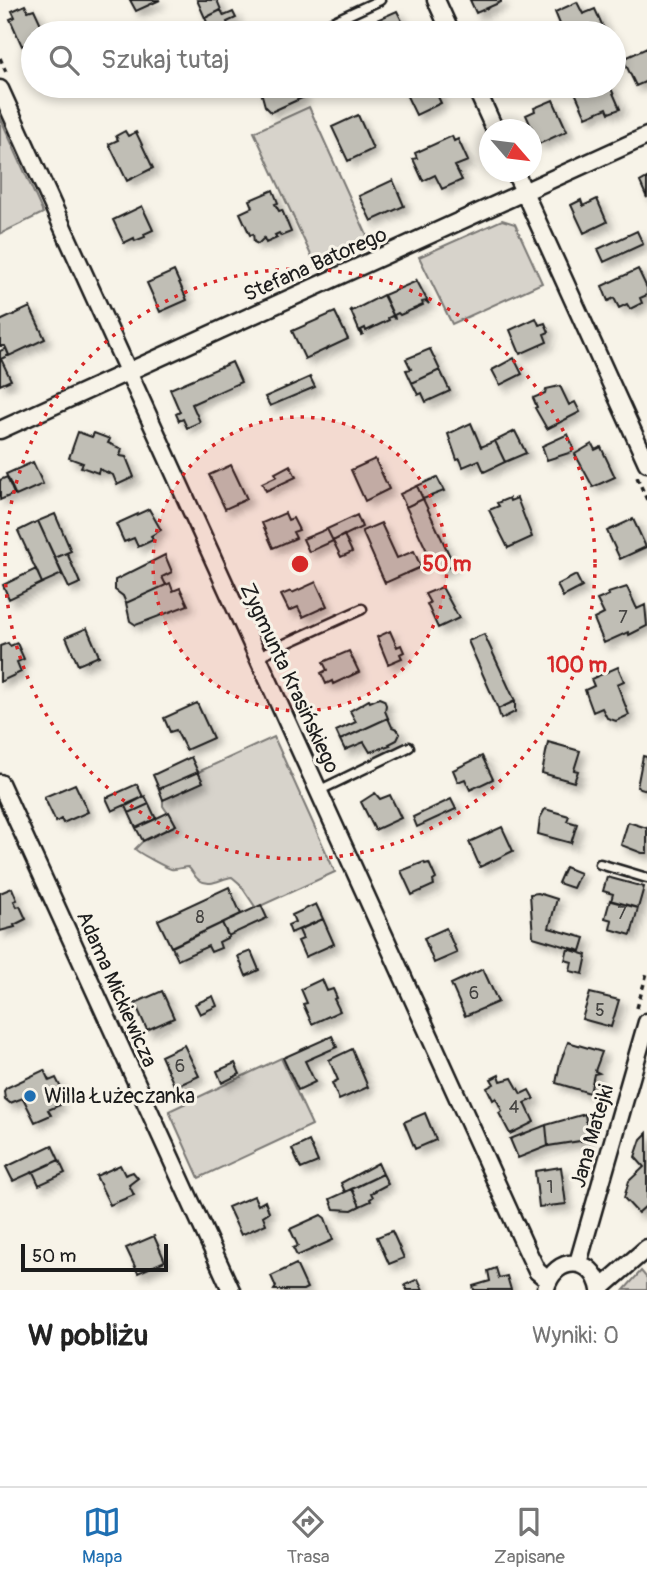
<!DOCTYPE html>
<html lang="pl">
<meta charset="utf-8">
<style>
body{margin:0;font-family:Pangolin,sans-serif;background:#f2f2f2;color:#222}
.compass{position:absolute;left:479px;top:119px;width:63px;height:63px;border-radius:50%;background:#fff;box-shadow:0 4px 10px #0003;rotate:118deg}
.scale{position:absolute;left:21px;bottom:18px;width:147px;box-sizing:border-box;padding-left:7px;border:4px solid #1c1c1c;border-top:0;font-size:19px;line-height:24px;white-space:nowrap;color:#1c1c1c;-webkit-text-stroke:5px #f7f3e8;paint-order:stroke}
.list{margin:0;padding:0;list-style:none}
h2{display:flex;justify-content:space-between;align-items:center;height:91px;margin:0;padding:0 28px;font-size:30px}
h2 small{font-size:23px;font-weight:400;color:#767676}
.icon{flex:none;width:38px;height:38px;fill:none;stroke:currentColor;stroke-width:2;stroke-linecap:round;stroke-linejoin:round}
.map{position:relative;flex:none;width:647px;height:1290px;overflow:hidden}
.search{position:absolute;background:#fff;box-shadow:0 4px 10px #0003;left:21px;right:21px;top:21px;height:77px;display:flex;align-items:center;gap:18px;box-sizing:border-box;padding:0 24px;border-radius:38px;color:#767676;font-size:26px}
.sheet{height:196px;background:#fff}
nav{display:flex;justify-content:space-around;align-items:center;box-sizing:border-box;height:98px;border-top:2px solid #e0e0e0;background:#fff;font-size:19px;color:#767676}
nav a{display:grid;justify-items:center;gap:4px}
nav .on{color:#1f6fb2}
.map>svg:first-child{display:block}
</style>
<div class="map">
<svg width="647" height="1290" viewBox="0 0 647 1290">
<defs>
<filter id="shadow"><feDropShadow dx="5.5" dy="5.5" stdDeviation="3.5" flood-color="#0004"/></filter>
</defs>
<rect width="100%" height="100%" fill="#f7f3e8"/>
<filter id="ink" filterUnits="userSpaceOnUse"><feTurbulence type="fractalNoise" baseFrequency=".0143" numOctaves="2"/><feDisplacementMap in="SourceGraphic" scale="14" xChannelSelector="R" yChannelSelector="G"/><feConvolveMatrix kernelMatrix="1 2 1 2 8 2 1 2 1" color-interpolation-filters="sRGB"/></filter>
<g filter="url(#ink)">
<path fill="#d7d3cb" stroke="#7a7874" stroke-width="2" d="M309 107 370 242 316 266 254 132Z
M0 117 43 213 0 234Z
M502 220 515 224 542 283 452 324 419 257Z
M274 737 335 872 256 908 239 883 232 877C221 878 211 888 199 880 194 877 193 871 188 867 182 867 177 870 171 869 167 868 138 853 135 849L143 841 176 825 163 806V800L202 781 198 772Z
M281 1058 312 1125 199 1178 169 1111Z
M641 1271 647 1278V1290H624Z"/>
<path fill="#c0beb5" stroke="#1c1c1c" stroke-width="2" filter="url(#shadow)" d="M130 0H160L136 11Z
M197 0H217L221 10 205 18Z
M470 0H501V2L476 13Z
M577 2 583 14 595 9 604 29 595 33H559L558 30 562 29 555 12Z
M25 5 28 11 34 9 45 33H33V41L22 46 10 19 15 17 12 11Z
M221 10 224 16 233 12 236 18 227 22 232 33H212L205 18Z
M397 11 402 21 396 24 399 32 408 30 400 33H366L363 26Z
M647 48V81L636 86 623 59Z
M265 86H296L304 97 271 112 265 106 260 88Z
M402 86H433L441 103 416 115Z
M580 86H610L620 109 609 113 607 108 586 117 573 88Z
M553 100 567 131 539 144 526 115 535 111 534 108Z
M358 115 373 149 348 161 332 127Z
M125 131 128 136 136 132 153 168 127 181 109 144 118 140 116 136Z
M452 136 454 141 458 139 468 161 455 166 462 180 442 189 435 175 423 181 413 159 417 158 415 153Z
M647 178V198L640 182Z
M393 180 404 206 371 221 359 196Z
M273 190 278 203 275 204 279 211 282 210 291 232 281 236 279 233 275 235 277 238 266 243 264 238 258 244 254 242 253 234 250 235 240 213 253 207 250 200Z
M597 199 607 222 584 233 571 205 581 200 583 206Z
M142 206 153 230 144 234 145 237 135 241 134 238 124 243 113 220Z
M637 231 643 244 604 262 598 249Z
M638 269 647 288V295L640 298 642 303 630 309 627 304 619 308 614 298 608 301 602 286Z
M174 271 187 300 160 312 147 283Z
M416 279 429 304 426 301 422 302 423 305 400 315 398 313 394 315 395 319 384 295 417 281Z
M383 295 395 319 392 316 388 318 389 320 366 331 365 328 361 330 363 334 361 335 350 309 352 311Z
M30 307 45 339 9 356 5 346H0V321Z
M335 312 348 339 305 359 292 331Z
M536 318 539 325 545 323 549 332 544 334 547 342 520 354 510 330Z
M6 348 9 355 1 359 11 380 0 385V351Z
M430 349 440 370 412 383 406 370 411 369 406 359Z
M514 358 522 374 500 385 492 370Z
M232 362 241 382 192 404 200 422 187 428 183 419 179 421 176 414 180 412 170 389Z
M440 370 450 391 426 402 422 393 418 395 412 383Z
M310 377 315 387 270 406 265 397Z
M560 386 569 405 575 402 580 412 547 429 535 408 537 407 533 398 545 393 546 389Z
M471 423 481 447 495 441 505 462 484 472 479 460 463 467 460 459 457 460 448 434Z
M515 431 526 453 505 462 495 441Z
M78 432 92 437 94 433 110 439 108 443 122 449 120 456 126 457 134 477 117 485 113 475 99 469 98 473 81 467 83 463 69 458Z
M568 434 573 447 572 452 547 460 542 446Z
M592 444 595 450 601 447 615 477 593 487 575 454Z
M375 459 389 489 365 501 351 470Z
M33 462 43 484 16 496 6 474Z
M231 465 247 499 225 509 209 475Z
M290 465 296 477 266 491 262 483 277 476 275 473Z
M7 477 14 494 0 500V480Z
M437 477 444 491 423 499 417 486Z
M417 486 423 499 406 507 400 494Z
M509 498 510 501 517 498 532 537 508 548 489 510 499 506 497 503Z
M423 499 454 565 437 572 406 507Z
M149 509 161 530 151 536 153 540 138 547 134 538 124 542 116 524Z
M285 513 288 520 293 518 299 530 293 532 296 538 273 548 262 523Z
M55 514 71 551 55 558 38 521Z
M357 515 362 527 333 541 327 529Z
M633 519 646 547 620 559 607 531Z
M38 521 62 574 42 583 18 531Z
M381 523 397 558 414 551 421 567 385 583 362 531Z
M327 529 333 541 309 552 303 539Z
M344 535 352 552 341 557 333 541Z
M67 553 80 583 69 588 55 558Z
M165 555 172 572 162 577 166 585 126 603 123 596 115 590V580Z
M36 569 42 583 9 599 3 585Z
M576 575 582 587 563 597 557 585Z
M316 582 327 606 303 617 298 607 289 611 281 595 291 591 292 593Z
M170 583 173 591 180 588 188 605 136 625 130 621 126 603Z
M442 587 459 618 438 628 427 604 430 603 425 594Z
M627 587 637 609 645 605 647 626 629 635 628 632 604 643 594 619 604 614 597 600 609 595 608 593Z
M87 628 99 656 78 665 66 637Z
M390 631 397 647 401 645 404 652 400 654 402 658 388 664 377 637Z
M484 634 515 701 498 709 468 641Z
M8 643 10 646 17 643 24 659 17 662 21 672 0 682V646Z
M349 651 359 672 333 684 332 681 326 684 321 673 327 670 323 662Z
M618 667 624 681 617 684 629 715 616 721 607 718 602 708 593 712 585 690 594 686 591 679Z
M379 698 384 700 386 705 385 711 388 718 340 740 336 731 356 722 350 711 369 700 370 702Z
M515 701V712L501 719 498 709Z
M197 703 213 738 186 750 176 730 170 732 164 718Z
M388 718 392 727 397 729 400 734 397 740 389 744 390 745 370 752 364 742 345 750 340 740Z
M548 742 580 751 574 770 578 771 574 782 542 773Z
M482 756 493 779 470 790 465 779 458 782 453 770Z
M643 756 647 757V790L637 787Z
M191 757 198 772 159 789 153 775Z
M198 772 203 782 163 800 159 789Z
M75 784 88 812 63 823 61 819 56 822 44 797Z
M137 784 143 797 112 811 106 798Z
M375 793 380 799 390 795 401 818 375 830 361 802Z
M145 796 149 804 129 813 126 806Z
M451 799 456 809 417 827 413 817Z
M149 804 156 819 136 828 129 813Z
M545 809 569 816 567 821 577 824 571 843 538 834 540 818Z
M169 812 176 825 143 841 136 828Z
M628 822 647 828V853H642L621 845Z
M502 827 513 851 480 867 469 842Z
M424 862 425 864 429 863 436 879 433 881 434 885 412 895 401 871Z
M565 867 580 873 573 888 558 883Z
M607 877 644 887 638 908 611 901 613 894 603 891Z
M229 887 241 914 171 947 158 920Z
M12 888 17 900 14 901 17 907 20 906 26 919 14 925 15 927 0 931V893Z
M538 893 557 899 549 928 585 938 581 951 533 937 530 894Z
M610 900 638 908 631 935 610 929 612 920 605 918Z
M316 904 323 919 291 933 288 925 295 922 292 915Z
M261 905 267 918 228 936 222 923Z
M323 919 334 944 305 957 298 941 303 939 299 930Z
M222 923 229 937 219 942 221 948 211 952 208 946 178 960 172 947Z
M446 928 457 953 434 963 424 938Z
M568 949 587 955 583 974 570 971 572 962 565 960Z
M251 951 259 970 246 976 238 956Z
M483 969 498 1002 465 1016 451 984Z
M322 979 327 991 333 989 337 998 334 999 340 1011 312 1024 303 1004 307 1003 301 989Z
M162 991 174 1018 147 1030 135 1003Z
M590 993 619 1000 611 1027 582 1019Z
M213 996 217 1006 200 1014 195 1004Z
M332 1036 337 1047 305 1061 315 1082 298 1090 283 1058Z
M568 1042 602 1052 595 1071 599 1073 594 1074 590 1093 556 1083 560 1063Z
M184 1045 199 1076 175 1087 161 1056Z
M352 1049 368 1087 339 1100 332 1083 338 1080 329 1060Z
M235 1063 240 1074 222 1083 217 1071Z
M44 1070 49 1081 56 1078 62 1090 55 1094 60 1105 48 1110 51 1115 35 1122 23 1098 10 1103 5 1099 4 1091 6 1088Z
M499 1075 501 1081 512 1078 521 1094 529 1090 534 1099 525 1103 534 1122 510 1134 499 1113 502 1111 496 1098 493 1100 487 1088 494 1084 491 1079Z
M425 1113 436 1140 415 1149 404 1122Z
M585 1114 588 1135 586 1140 548 1146 546 1125Z
M546 1125 548 1146 518 1158 510 1139Z
M647 1133V1205L638 1213 624 1198 629 1181 644 1167 635 1157 641 1139Z
M309 1141 318 1162 301 1169 292 1149Z
M52 1145 59 1160 13 1181 6 1167Z
M59 1160 65 1173 39 1185 33 1172Z
M378 1163 383 1174 345 1192 341 1183Z
M120 1165 125 1175 133 1172 138 1178 129 1185 134 1195 110 1205 96 1176Z
M561 1167 566 1204 539 1207 535 1171Z
M383 1174 388 1184 371 1193 373 1197 370 1199 371 1201 360 1206 352 1189Z
M352 1189 360 1206 352 1210 334 1209 330 1199Z
M254 1196 258 1205 265 1201 269 1212 263 1216 266 1224 241 1235 228 1207Z
M321 1215 325 1218 333 1240 297 1256 293 1248 298 1246 290 1229Z
M392 1231 404 1258 389 1264 377 1237Z
M154 1236 165 1261 138 1273 126 1248Z
M296 1264 307 1288 303 1290H274L276 1287 271 1276Z
M496 1268 499 1278 507 1276 511 1290H474L473 1286 490 1281 488 1271Z
M418 1279 423 1290H407L405 1285Z"/>
<g fill="none" stroke-linecap="round" stroke-linejoin="round">
<g stroke="#1c1c1c" stroke-width="13">
<path id="lane" d="M314 33 315 30 380 0
M256 657 362 609
M318 791 409 747
M600 864 647 878"/>
</g>
<g stroke="#1c1c1c" stroke-width="21">
<path id="street" d="M436 0 451 33
M475 86 495 130
M0 89 525 1246 537 1271 548 1280
M515 172 647 463
M0 430 647 136
M0 783 231 1290
M578 1263 647 1022
M546 1288C555 1255 594 1255 600 1290
M600 1289 647 1248"/>
</g>
<path stroke="#1c1c1c" stroke-width="3.5" stroke-dasharray="5 5" stroke-linecap="butt" d="M0 58 6 72
M637 477 647 500
M637 1008 647 973"/>
<use href="#lane" stroke="#f7f3e8" stroke-width="8"/>
<use href="#street" stroke="#f7f3e8" stroke-width="16"/>
</g>
</g>
<circle cx="300" cy="564" r="147" fill="#d62828" fill-opacity=".12"/>
<g fill="none" stroke="#d62828" stroke-width="3.5" stroke-dasharray="3.5 7">
<circle cx="300" cy="564" r="147"/>
<circle cx="300" cy="564" r="295"/>
</g>
<circle fill="#1f6fb2" stroke="#f7f3e8" stroke-width="2.5" cx="30" cy="1096" r="7"/>
<g text-anchor="middle" stroke-width="6" stroke-linejoin="round" paint-order="stroke">
<g font-size="18" fill="#454442">
<text x="623" y="623">7</text>
<text x="622" y="919">7</text>
<text x="200" y="923">8</text>
<text x="474" y="999">6</text>
<text x="600" y="1016">5</text>
<text x="180" y="1072">6</text>
<text x="514" y="1113">4</text>
<text x="550" y="1193">1</text>
</g>
<g font-size="21" fill="#1c1c1c" stroke="#f7f3e8">
<text transform="translate(315 264) rotate(-24)" y="7">Stefana Batorego</text>
<text transform="translate(290 678) rotate(65)" y="7">Zygmunta Krasińskiego</text>
<text transform="translate(117 989) rotate(66)" y="7">Adama Mickiewicza</text>
<text transform="translate(592 1136) rotate(-74)" y="7">Jana Matejki</text>
</g>
<g font-size="21" fill="#1c1c1c" stroke="#f7f3e8" text-anchor="start">
<text x="44" y="1103">Willa Łużeczanka</text>
</g>
</g>
<circle cx="300" cy="564" r="10" fill="#d62828" stroke="#f7f3e8" stroke-width="3.5"/>
<g font-size="21" text-anchor="middle" font-weight="bold" fill="#d62828" stroke="#f7f3e8" stroke-width="6" stroke-linejoin="round" paint-order="stroke">
<text x="447" y="571">50 m</text>
<text x="577" y="672">100 m</text>
</g>
</svg>
<svg class="compass" viewBox="-18 -18 36 36"><path d="M0-13l5 13h-10z" fill="#e53935"/><path d="M0 13l5-13h-10z" fill="#767676"/></svg>
<div class="scale">50 m</div>
<div class="search"><svg class="icon" aria-label="search" viewBox="0 0 24 24"><circle cx="10" cy="10" r="6"/><path d="M15 15l6 6"/></svg>Szukaj tutaj</div>
</div>
<section class="sheet">
<h2>W pobliżu<small>Wyniki: 0</small></h2>
<ul class="list">
</ul>
</section>
<nav>
<a class="on"><svg class="icon" aria-label="map" viewBox="0 0 24 24"><path d="M3 6l6-2 6 2 6-2v14l-6 2-6-2-6 2zM9 4v14M15 6v14"/></svg>Mapa</a>
<a><svg class="icon" aria-label="directions" viewBox="0 0 24 24"><path d="M12 3l9 9-9 9-9-9zM9 14v-3h6M13 9l2 2-2 2"/></svg>Trasa</a>
<a><svg class="icon" aria-label="saved" viewBox="0 0 24 24"><path d="M7 4h10v16l-5-4-5 4z"/></svg>Zapisane</a>
</nav>
